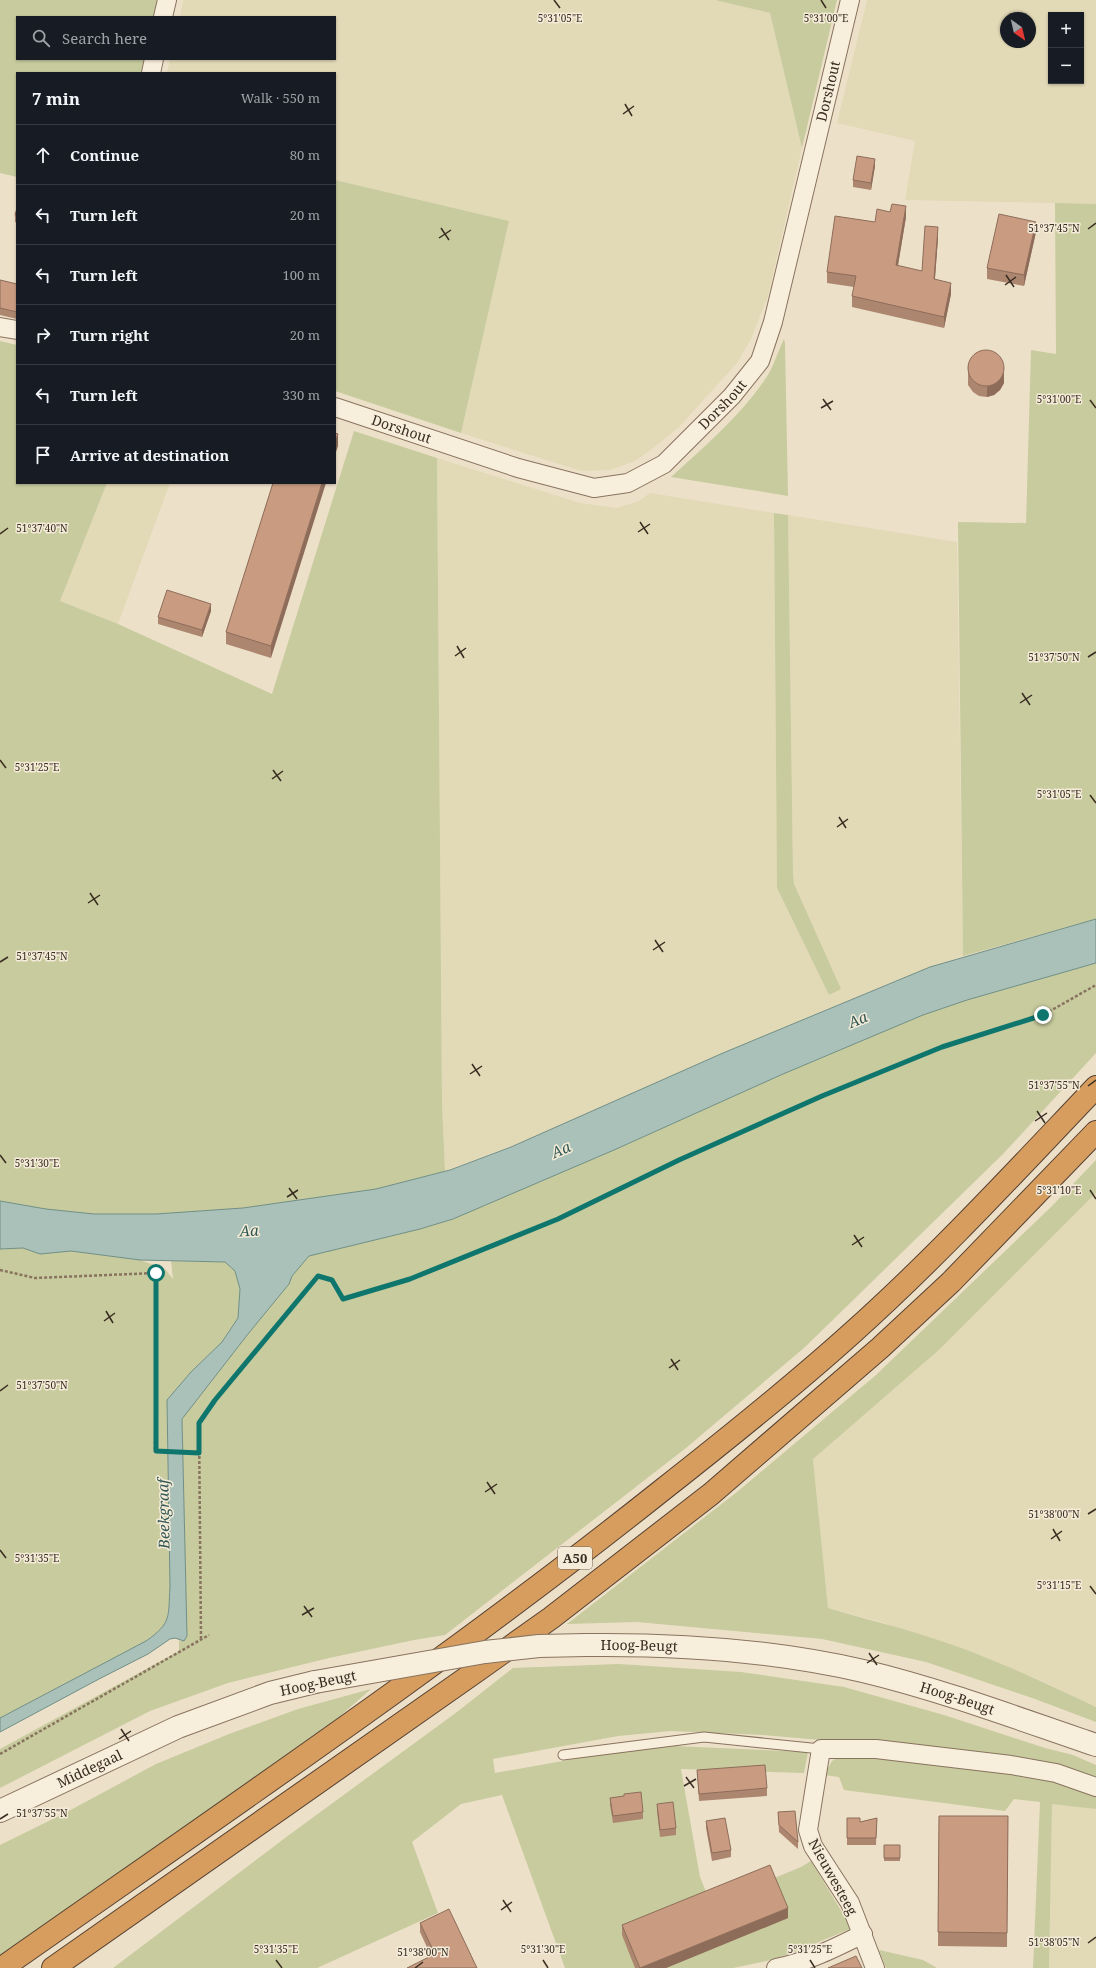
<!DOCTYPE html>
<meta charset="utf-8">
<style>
body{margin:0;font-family:"Noto Serif",serif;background:#20242c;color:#f1f3f6}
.controls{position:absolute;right:12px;top:12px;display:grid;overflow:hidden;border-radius:0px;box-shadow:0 1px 3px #0004}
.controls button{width:36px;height:36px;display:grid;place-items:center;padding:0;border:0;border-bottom:1px solid #363941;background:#171b24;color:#f1f3f6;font:20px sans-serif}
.compass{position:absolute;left:1000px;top:12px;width:36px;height:36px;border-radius:50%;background:#171b24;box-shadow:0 1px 3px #0004;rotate:146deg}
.stop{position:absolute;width:12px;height:12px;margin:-9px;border:3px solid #0f766e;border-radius:50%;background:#fff}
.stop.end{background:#0f766e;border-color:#fff;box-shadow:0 1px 4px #0008}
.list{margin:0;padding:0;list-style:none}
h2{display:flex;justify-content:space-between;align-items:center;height:52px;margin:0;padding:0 16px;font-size:17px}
h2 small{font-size:13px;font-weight:400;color:#9ea1a6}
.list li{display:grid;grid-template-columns:26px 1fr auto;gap:12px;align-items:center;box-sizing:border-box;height:60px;padding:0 16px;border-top:1px solid #363941}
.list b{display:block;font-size:15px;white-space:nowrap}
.list em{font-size:13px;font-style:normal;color:#9ea1a6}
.icon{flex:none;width:22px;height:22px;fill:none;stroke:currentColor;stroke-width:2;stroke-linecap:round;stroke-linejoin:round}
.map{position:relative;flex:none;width:1096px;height:1968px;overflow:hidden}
.search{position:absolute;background:#171b24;box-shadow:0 1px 3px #0004;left:16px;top:16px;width:320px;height:44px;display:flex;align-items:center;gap:10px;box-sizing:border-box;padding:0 14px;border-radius:0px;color:#9ea1a6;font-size:15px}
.panel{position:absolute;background:#171b24;box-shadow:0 1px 3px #0004;left:16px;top:72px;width:320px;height:412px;border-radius:0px}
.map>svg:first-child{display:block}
</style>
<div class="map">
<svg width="1096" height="1968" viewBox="0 0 1096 1968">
<rect width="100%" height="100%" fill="#ede0c9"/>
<path fill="#e2d9b6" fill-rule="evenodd" d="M183 0H715L770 13 802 148 768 296 751 339 737 363 679 427 656 446 635 461 610 470 581 471 461 433 509 221 335 180V73H167L170 59H335V17H180Z
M867 0H1096V204L905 200 915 141 837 123ZM1051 15H1081V81H1051ZM1006 18H1030V42H1006Z
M437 458 580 503 617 508 639 501 650 493 774 513 777 888 829 995 840 989 794 884 793 873 788 515 957 542 963 956 930 967 878 988 723 1053 540 1135 445 1171 442 1104Z
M107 483H170L118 624 60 601Z
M1096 1193V1707L1038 1679 878 1621 828 1608 813 1458 940 1349Z
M1052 1803 1096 1809V1968H1049Z"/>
<path fill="#c7cb9d" d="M0 0H158L155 17H17V59H145L142 73H17V177L0 173Z
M715 0H837L802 148 770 13Z
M335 180 509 221 461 433 335 391Z
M1055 203 1096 204V919L963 956 958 522 1026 523 1031 350 1056 354Z
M784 339 785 343 788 496 671 477C704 447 739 417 764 381 773 369 777 353 784 339Z
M0 341 17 345V483H107L60 601 118 624 272 694 354 431 437 458 442 1104 445 1171 376 1189 243 1208 156 1214H94L46 1209 0 1201Z
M774 513 788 515 793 873 794 884 841 989 829 995 777 888Z
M1096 963V1053L1003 1154 804 1348 686 1448 445 1635 414 1640 329 1658 228 1683 150 1711 0 1788V1749L179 1651V1640L181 1641 187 1636 182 1419 248 1334 289 1284 292 1276 309 1256 420 1229 453 1219 614 1150 783 1074 923 1015 967 1000Z
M1096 1160V1193L940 1349 813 1459 828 1608C869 1620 910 1630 950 1644 1000 1662 1048 1684 1096 1707V1722L1035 1699 926 1662 822 1639 637 1622 567 1624 737 1492 876 1375 1052 1206Z
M23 1248 40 1254 71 1251 140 1260 165 1269 173 1279 171 1261 225 1262 235 1271 240 1289 238 1318 222 1342 191 1372 167 1400 170 1587C168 1617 172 1623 146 1641L0 1718V1249Z
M619 1664 741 1672 844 1687 944 1715 1045 1748 1073 1755 1096 1765V1780L1056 1764 1027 1758 763 1735 671 1731 618 1736 493 1759 495 1773 630 1749 675 1746 808 1752 804 1773 681 1769 700 1877 711 1904 801 1867 811 1861 848 1922 850 1929 797 1951 771 1960 733 1968H565L502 1795 461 1804 412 1842 438 1913 317 1968H113L289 1835 457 1712 513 1668Z
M371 1689 339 1717 0 1960V1845L65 1813 156 1764 229 1734 298 1709Z
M843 1754 1023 1771 1074 1786 1096 1797V1809L1052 1804 1049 1968H1033L1040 1802 1014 1799 1005 1811 844 1790 839 1777 824 1775 832 1761Z
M879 1950 923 1960 937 1968H886Z"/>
<path fill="#a9c1b9" stroke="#708f86" d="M1096 919V963L967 1000 923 1015 783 1074 614 1150 453 1219 420 1229 309 1256 292 1276 289 1284 248 1334 182 1419 187 1636 184 1641 175 1638 170 1639 148 1654 99 1679 0 1732V1718L146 1641C172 1623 168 1617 170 1587L167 1400 191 1372 222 1342 238 1318 240 1289 235 1271 225 1262 140 1260 71 1251 40 1254 23 1248 0 1249V1201L46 1209 94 1214H156L243 1208 376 1189 450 1170 511 1147 723 1053 930 967Z"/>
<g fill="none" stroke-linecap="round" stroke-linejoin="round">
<g stroke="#88735e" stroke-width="11">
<path id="service" d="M563 1755 704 1737 821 1749"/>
</g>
<g stroke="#88735e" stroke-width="20">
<g id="minor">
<path d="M163 17 167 0"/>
<path d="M151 73 154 59"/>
<path d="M0 327 17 330"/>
<path id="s1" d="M335 407 518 468 594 488 628 483 664 464 732 396 760 361 773 322 850 0"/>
<path d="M776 1968C807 1962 835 1948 863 1934"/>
<path d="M875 1968 850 1903 813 1846 808 1830 821 1749H876L1011 1765 1056 1773 1096 1787"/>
</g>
</g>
<g stroke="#88735e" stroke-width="24">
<g id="tertiary">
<path id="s2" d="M586 1645C679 1644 772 1650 863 1671 942 1690 1019 1719 1096 1745"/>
<path id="s3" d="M0 1811 178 1727 270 1693 315 1682"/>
</g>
</g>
<g stroke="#564132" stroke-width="24">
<path id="motorway" d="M2 1968C224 1812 449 1660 661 1491 726 1440 791 1388 852 1333 938 1256 1017 1170 1096 1087
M53 1968 475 1672 551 1618 711 1494 880 1348 951 1282 1096 1132"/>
</g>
<path stroke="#88735e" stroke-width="2.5" stroke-dasharray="3 2" stroke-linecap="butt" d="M0 1270 35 1278 156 1273 155 1451 199 1453
M201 1639 199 1423 215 1400 318 1276 332 1280 343 1299 410 1279 558 1219 679 1160 822 1096 942 1047 1043 1015 1096 985
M0 1754 209 1635"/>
<use href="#service" stroke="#f8eedc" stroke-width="9"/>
<use href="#minor" stroke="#f8eedc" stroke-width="18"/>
<use href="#tertiary" stroke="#f8eedc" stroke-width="22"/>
<use href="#motorway" stroke="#d69d5f" stroke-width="22"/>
<g stroke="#88735e" stroke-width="24" stroke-linecap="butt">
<path id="tertiary-bridge" d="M315 1682 485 1652 539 1646 586 1645"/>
</g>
<use href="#tertiary-bridge" stroke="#f8eedc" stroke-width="22"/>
</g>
<path fill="#ad866f" d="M875 166 871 190 853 187V180Z
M17 208V223L15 222V215Z
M906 217 898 266 922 271 938 238 935 279 951 294 944 328 852 307V296L854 287 827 283V272L875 222Z
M1036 232 1024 286 987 279V268Z
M0 280 17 284V319L0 315Z
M968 363 1004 383 1000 390 994 395 987 397 979 396 973 392 968 385Z
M273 483 271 658 226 644V632Z
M211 611 202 637 158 624V617Z
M697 1770 767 1788V1796L699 1801Z
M610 1798 643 1812V1819L613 1823 610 1805Z
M657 1804 676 1828V1835L660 1837 657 1811Z
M778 1812 798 1842V1849L779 1832Z
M939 1816H1008L1007 1947 938 1946Z
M847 1818 860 1822 877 1818 876 1845H847Z
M706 1821 731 1850V1857L712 1861 706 1828Z
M884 1845H900V1861H884Z
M788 1918 666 1968H635L622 1935V1925Z
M420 1923 477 1968 431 1956 420 1932Z"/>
<path fill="#8d6d5a" d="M875 159V166L871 190V183Z
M906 206V217L896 276V265Z
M1036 222V232L1024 286V275Z
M938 227V238L934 290V279Z
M951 283V294L944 328V317Z
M1004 372V383L1000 390 994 395 987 397V387Z
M338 434V446L335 455V443Z
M322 483H326L271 658V646Z
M211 604V611L202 637V630Z
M788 1908V1918L666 1968H640Z"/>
<path fill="#c99c81" stroke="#8d6d5a" d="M857 156 875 159 871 183 853 180Z
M892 204 906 206 896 265 922 271 925 226 938 227 934 279 951 283 944 317 852 296 856 276 827 272 835 216 875 222 877 209 890 212Z
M17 208V216L15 215Z
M999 214 1036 222 1024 275 987 268Z
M0 280 17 284V312L0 308Z
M968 368a18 18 0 1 1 36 0a18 18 0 1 1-36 0Z
M335 433 338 434 335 443Z
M273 483H322L271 646 226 632Z
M167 590 211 604 202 630 158 617Z
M765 1765 767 1788 699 1794 697 1770Z
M641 1792 643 1812 613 1816 610 1798 624 1796V1794Z
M673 1802 676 1828 660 1830 657 1804Z
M795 1811 798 1842 779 1825 778 1812Z
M939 1816H1008L1007 1933 938 1932Z
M725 1818 731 1850 712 1853 706 1821Z
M847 1818H860V1822L877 1818 876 1838H847Z
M884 1845H900V1858H884Z
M770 1865 788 1908 640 1968 622 1925Z
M449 1909 477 1968H407L435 1954 420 1923Z
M856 1956 862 1968H828Z"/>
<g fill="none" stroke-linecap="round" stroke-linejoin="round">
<path stroke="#0f766e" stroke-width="5" d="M156 1273V1451L199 1453V1423L215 1400 318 1276 332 1280 343 1299 410 1279 558 1219 679 1160 822 1096 942 1047 1043 1015"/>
</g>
<path fill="none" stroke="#392c21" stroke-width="1.5" d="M554 0 560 8M821 0 826 8M625 104 632 116M623 114 634 106M441 228 449 240M1088 229 1096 223M439 238 451 230M1006 275 1014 287M1005 285 1016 277M823 399 831 410M1090 400 1096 408M821 408 833 401M640 522 648 534M638 532 650 524M0 534 8 528M457 646 464 658M455 656 466 648M1088 657 1096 652M1022 693 1030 705M1020 703 1032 695M0 760 6 768M273 770 281 781M272 779 283 771M1090 795 1096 803M839 817 846 828M837 827 848 819M90 893 98 905M88 903 100 895M655 940 663 952M653 950 665 942M0 962 8 957M472 1064 480 1076M470 1074 482 1066M1088 1086 1096 1080M1037 1111 1045 1123M1035 1121 1047 1113M0 1155 6 1163M289 1188 297 1199M1090 1190 1096 1199M287 1197 298 1190M854 1235 862 1247M852 1245 864 1237M106 1311 113 1323M104 1321 115 1313M671 1359 678 1370M669 1368 680 1360M0 1391 8 1385M487 1482 495 1494M485 1492 497 1484M1088 1514 1096 1509M1053 1529 1060 1541M1051 1539 1062 1531M0 1550 6 1558M1090 1586 1096 1594M304 1606 312 1617M302 1615 314 1608M869 1653 877 1665M867 1663 879 1655M121 1729 129 1741M119 1739 131 1731M686 1777 694 1788M684 1786 696 1779M0 1819 8 1814M503 1900 511 1912M501 1910 512 1902M1088 1943 1096 1937M276 1960 282 1968M543 1960 548 1968M810 1960 815 1968M415 1968 423 1962"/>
<g text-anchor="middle" stroke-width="3" stroke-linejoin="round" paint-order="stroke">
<rect fill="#f4ebd8" stroke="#716558" stroke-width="1" x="558" y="1547" width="34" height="22" rx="3"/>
<g font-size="13" font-weight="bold" fill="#392c21">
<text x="575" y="1563">A50</text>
</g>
<g font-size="14" fill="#392c21" stroke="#f4ebd8">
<text dy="5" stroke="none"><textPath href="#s1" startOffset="766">Dorshout</textPath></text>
<text dy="5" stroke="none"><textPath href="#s1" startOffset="430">Dorshout</textPath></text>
<text dy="5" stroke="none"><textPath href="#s1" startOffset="70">Dorshout</textPath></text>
<text dy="5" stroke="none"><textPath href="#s2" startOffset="53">Hoog-Beugt</textPath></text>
<text transform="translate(318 1683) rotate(-12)" y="5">Hoog-Beugt</text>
<text dy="5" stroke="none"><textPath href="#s2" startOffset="377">Hoog-Beugt</textPath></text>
<text dy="5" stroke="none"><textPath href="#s3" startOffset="99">Middegaal</textPath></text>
<text transform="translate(833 1877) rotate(61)" y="5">Nieuwesteeg</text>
</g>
<g font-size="15" font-style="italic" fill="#315854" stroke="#f4ebd8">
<text transform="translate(858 1020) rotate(-23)" y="5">Aa</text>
<text transform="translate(561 1150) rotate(-24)" y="5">Aa</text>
<text transform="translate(249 1231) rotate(-3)" y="5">Aa</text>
<text transform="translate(164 1514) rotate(-91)" y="5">Beekgraaf</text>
</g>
</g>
<g font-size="10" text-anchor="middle" fill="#392c21" stroke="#f4ebd8" stroke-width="3" stroke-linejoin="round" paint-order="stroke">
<text x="826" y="22">5°31'00"E</text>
<text x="560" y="22">5°31'05"E</text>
<text x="1054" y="232">51°37'45"N</text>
<text x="1059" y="403">5°31'00"E</text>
<text x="42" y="532">51°37'40"N</text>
<text x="1054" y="661">51°37'50"N</text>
<text x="37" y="771">5°31'25"E</text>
<text x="1059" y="798">5°31'05"E</text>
<text x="42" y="960">51°37'45"N</text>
<text x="1054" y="1089">51°37'55"N</text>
<text x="37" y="1167">5°31'30"E</text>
<text x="1059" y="1194">5°31'10"E</text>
<text x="42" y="1389">51°37'50"N</text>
<text x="1054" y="1518">51°38'00"N</text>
<text x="37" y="1562">5°31'35"E</text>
<text x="1059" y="1589">5°31'15"E</text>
<text x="42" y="1817">51°37'55"N</text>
<text x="1054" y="1946">51°38'05"N</text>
<text x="276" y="1953">5°31'35"E</text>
<text x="543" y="1953">5°31'30"E</text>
<text x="810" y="1953">5°31'25"E</text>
<text x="423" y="1956">51°38'00"N</text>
</g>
</svg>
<div class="controls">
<button>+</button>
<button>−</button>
</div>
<svg class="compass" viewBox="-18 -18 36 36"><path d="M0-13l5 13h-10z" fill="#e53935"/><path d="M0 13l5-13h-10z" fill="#9ea1a6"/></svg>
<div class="stop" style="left:156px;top:1273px"></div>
<div class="stop end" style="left:1043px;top:1015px"></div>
<div class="search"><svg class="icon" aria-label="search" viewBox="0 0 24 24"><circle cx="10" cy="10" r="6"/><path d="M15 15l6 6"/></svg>Search here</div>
<section class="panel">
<h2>7 min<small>Walk · 550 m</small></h2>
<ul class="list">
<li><svg class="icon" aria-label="ahead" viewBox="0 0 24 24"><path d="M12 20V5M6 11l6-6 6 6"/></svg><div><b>Continue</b></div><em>80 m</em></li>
<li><svg class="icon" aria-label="left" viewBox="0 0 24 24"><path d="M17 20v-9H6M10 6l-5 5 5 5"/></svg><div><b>Turn left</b></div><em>20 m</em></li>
<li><svg class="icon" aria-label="left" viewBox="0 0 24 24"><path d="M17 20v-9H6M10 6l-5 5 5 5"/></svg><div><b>Turn left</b></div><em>100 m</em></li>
<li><svg class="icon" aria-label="right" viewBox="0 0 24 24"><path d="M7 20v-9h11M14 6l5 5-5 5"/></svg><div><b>Turn right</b></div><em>20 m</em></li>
<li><svg class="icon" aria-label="left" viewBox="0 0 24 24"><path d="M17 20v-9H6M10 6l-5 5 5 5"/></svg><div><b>Turn left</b></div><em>330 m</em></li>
<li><svg class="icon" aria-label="arrive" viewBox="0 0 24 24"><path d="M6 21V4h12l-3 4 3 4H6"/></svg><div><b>Arrive at destination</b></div></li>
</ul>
</section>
</div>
